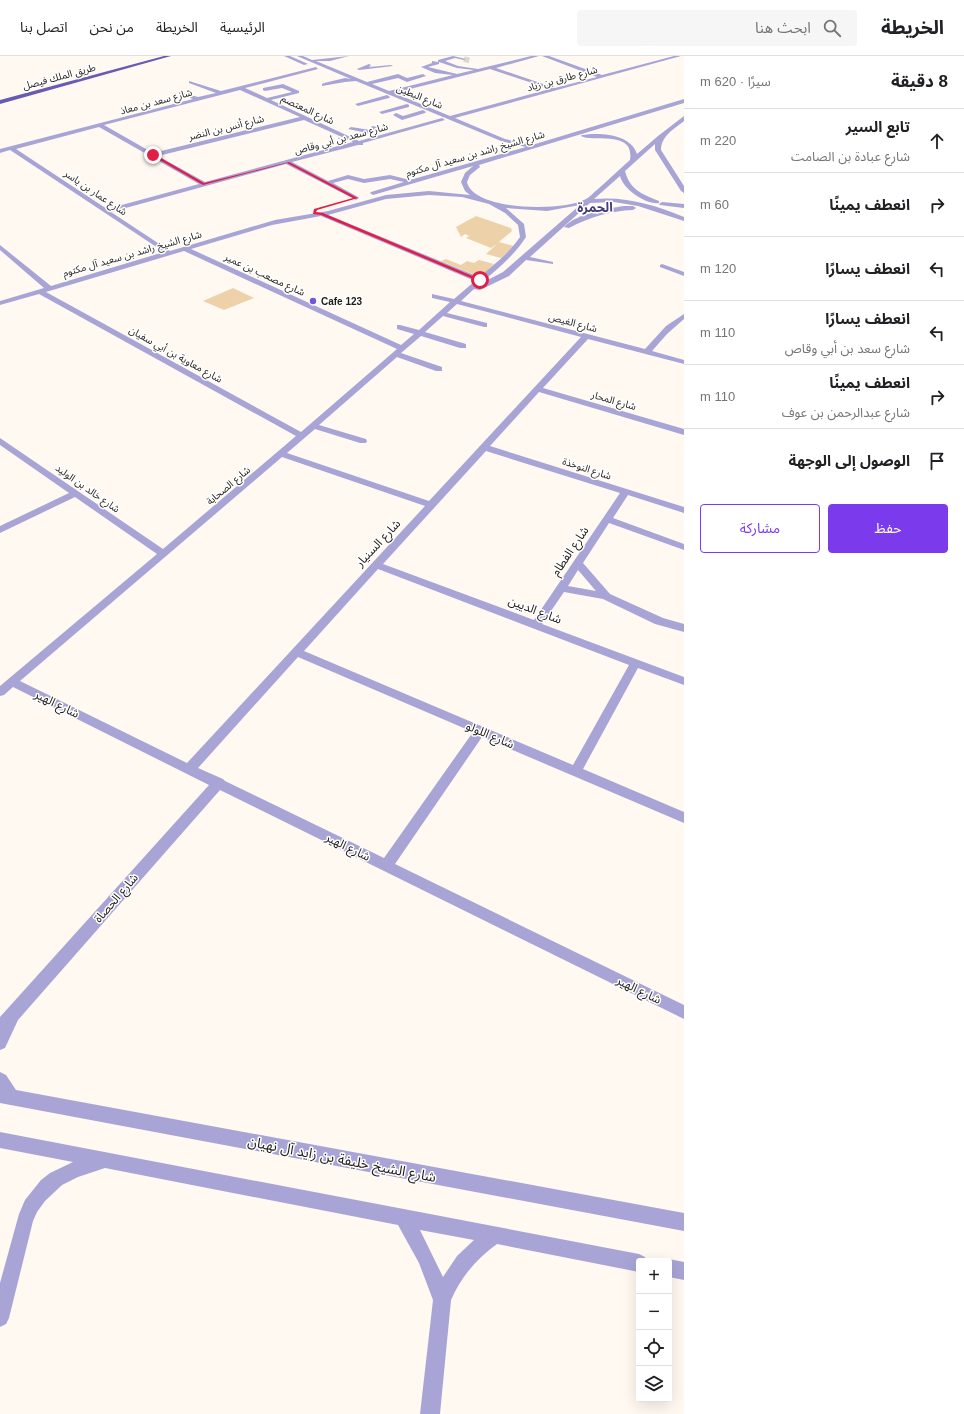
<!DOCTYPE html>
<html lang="ar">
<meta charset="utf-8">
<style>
body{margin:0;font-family:Arial,"Noto Sans Arabic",sans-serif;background:#f6f6f6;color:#202124;direction:rtl}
.controls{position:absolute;right:12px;bottom:12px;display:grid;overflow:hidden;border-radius:4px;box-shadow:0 4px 16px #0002}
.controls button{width:36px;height:36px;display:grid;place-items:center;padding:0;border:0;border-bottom:1px solid #e0e0e0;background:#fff;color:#202124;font:20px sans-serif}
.stop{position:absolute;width:12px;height:12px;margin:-9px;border:3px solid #e11d48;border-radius:50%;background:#fff}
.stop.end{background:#e11d48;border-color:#fff;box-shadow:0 1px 4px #0008}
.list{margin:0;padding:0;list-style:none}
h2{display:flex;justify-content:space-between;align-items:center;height:52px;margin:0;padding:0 16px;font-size:17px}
h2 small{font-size:13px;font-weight:400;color:#757577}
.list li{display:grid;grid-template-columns:26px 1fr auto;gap:12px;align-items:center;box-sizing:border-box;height:64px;padding:0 16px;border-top:1px solid #e0e0e0}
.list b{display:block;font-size:15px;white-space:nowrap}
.list p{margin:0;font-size:13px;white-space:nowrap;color:#757577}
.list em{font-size:13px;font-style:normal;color:#757577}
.actions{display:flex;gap:8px;padding:12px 16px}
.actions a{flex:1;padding:9px 0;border:1px solid #7c3aed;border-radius:4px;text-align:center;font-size:14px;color:#7c3aed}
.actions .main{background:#7c3aed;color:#fff}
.icon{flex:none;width:22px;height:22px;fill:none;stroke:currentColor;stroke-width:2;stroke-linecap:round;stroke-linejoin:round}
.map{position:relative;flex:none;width:684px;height:1358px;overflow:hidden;direction:ltr}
header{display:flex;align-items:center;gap:24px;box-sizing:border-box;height:56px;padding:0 20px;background:#fff;border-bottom:1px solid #e0e0e0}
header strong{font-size:19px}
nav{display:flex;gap:22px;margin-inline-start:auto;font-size:14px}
.search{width:280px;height:36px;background:#f6f6f6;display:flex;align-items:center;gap:10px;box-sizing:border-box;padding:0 14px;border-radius:4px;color:#757577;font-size:15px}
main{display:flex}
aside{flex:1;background:#fff}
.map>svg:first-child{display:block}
</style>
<header>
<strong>الخريطة</strong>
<div class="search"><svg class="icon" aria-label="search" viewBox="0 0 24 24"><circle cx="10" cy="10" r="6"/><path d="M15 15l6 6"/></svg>ابحث هنا</div>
<nav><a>الرئيسية</a><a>الخريطة</a><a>من نحن</a><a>اتصل بنا</a></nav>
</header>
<main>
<aside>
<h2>8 دقيقة<small>سيرًا · 620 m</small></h2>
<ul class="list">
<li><svg class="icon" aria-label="ahead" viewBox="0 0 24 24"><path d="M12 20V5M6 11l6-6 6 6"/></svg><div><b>تابع السير</b><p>شارع عبادة بن الصامت</p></div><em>220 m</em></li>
<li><svg class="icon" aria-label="right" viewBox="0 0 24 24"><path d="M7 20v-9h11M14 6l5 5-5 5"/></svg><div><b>انعطف يمينًا</b></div><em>60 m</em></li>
<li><svg class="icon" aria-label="left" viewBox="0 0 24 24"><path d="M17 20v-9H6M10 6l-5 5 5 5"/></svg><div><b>انعطف يسارًا</b></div><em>120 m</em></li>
<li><svg class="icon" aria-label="left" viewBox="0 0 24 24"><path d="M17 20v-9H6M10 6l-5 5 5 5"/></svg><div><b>انعطف يسارًا</b><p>شارع سعد بن أبي وقاص</p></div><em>110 m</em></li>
<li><svg class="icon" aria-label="right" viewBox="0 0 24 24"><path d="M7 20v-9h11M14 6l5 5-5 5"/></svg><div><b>انعطف يمينًا</b><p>شارع عبدالرحمن بن عوف</p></div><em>110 m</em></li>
<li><svg class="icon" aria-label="arrive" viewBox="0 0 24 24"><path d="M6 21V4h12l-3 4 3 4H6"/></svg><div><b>الوصول إلى الوجهة</b></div></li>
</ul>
<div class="actions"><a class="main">حفظ</a><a>مشاركة</a></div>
</aside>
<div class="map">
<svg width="684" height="1358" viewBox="0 0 684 1358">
<rect width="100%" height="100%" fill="#fff9f2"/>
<path fill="#ecd1a9" d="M476 160 511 172 512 175 499 186 514 190 501 202 486 198 497 188 491 192 466 182 469 180 465 178 461 181 456 171Z
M446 203 461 209 467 205 474 207 479 204 494 208 485 217 475 219 441 205Z
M233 232 254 242 224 254 203 245Z"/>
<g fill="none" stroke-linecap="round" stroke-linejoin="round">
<path stroke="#ddd8d1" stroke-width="5.5" stroke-dasharray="5.5 2.5" stroke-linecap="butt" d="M464 3 471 5"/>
<path fill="#a8a5d6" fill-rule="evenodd" d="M284 0H290L308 8 304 9Z
M297 0H303L312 4 349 0 330 5H316L367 26 398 18 407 22 423 18 426 20 407 26 398 22 372 28 389 35 453 19 435 17 421 11 432 7V5L438 6V4L453 0 466 3 464 4 455 2 445 5 458 10 478 13 531 0H539L496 12 555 32 597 21 542 0H549L602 19 674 0H681L455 62 505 83 532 89 684 43V47L479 109 480 111 470 119 467 126C473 155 563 156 586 143 590 141 594 136 598 133 609 123 619 114 630 104 635 73 592 87 581 80L582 79C600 76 631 78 637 98L658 80 684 60V65C674 73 661 80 661 94L684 130V137L681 135 655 94V88L625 115C630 134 642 138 659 145V147C646 149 623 133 620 120L594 143C626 140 655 149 684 161V165L638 150 614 146 590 147 530 201 553 206V208L526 204 509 220 480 234 474 233 461 245 645 293 666 270 684 258V263L667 278 652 295 684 304V308L588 283 543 332 684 373V379L539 336 490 390 684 451V457L628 439 613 462 684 488V494L609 467 583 507 610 538 663 562 684 568V576L655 568 603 543 564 536 542 568 684 621V629L638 612 583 713 684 756V767L482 681 395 808 684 949V963L220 734 18 964 5 992 0 994V961L209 729 13 631 4 639 0 640V630L157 498 75 441 0 477V470L69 437 0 389V382L163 493 296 380 39 238 0 249V245L44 232 0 194V189L51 230 164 196 10 94 0 97V93L193 43 179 38V36L198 41 216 37 189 27V25L221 35 316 11 318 13 245 32 267 42 292 36 282 32 265 35 263 34V32L283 28 299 35V37L271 44 359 85 442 62 445 64 363 87V89H358L292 106 328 125 348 119 364 123 390 119 410 124 526 91 501 85 356 25 345 26 322 30V28L324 27 345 22 351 23ZM439 6 457 12 474 14 457 18 428 11 439 8ZM490 13 550 33 450 60 394 37ZM240 34 300 61 153 97 104 69ZM304 64 353 86 205 126 158 100ZM99 71 199 128 107 153 16 93ZM286 108 356 144 359 142 358 141 333 127 348 123 364 127 390 123 404 126 371 136 370 137 373 139 473 110 465 117 461 126 465 135 470 139 429 135 386 139 328 155 275 164 170 195 111 156ZM429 139 462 141 489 148 505 157 518 169 520 181C509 197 494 209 479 221L328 159 386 143ZM580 149 503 216 480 228C497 213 514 200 526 181L524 168 506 152 547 155ZM321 160 475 225 454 243 432 238V242L450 246 419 274 400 269H397V273L414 278 401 289 191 193 272 169ZM184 195 397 293 301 376 46 236ZM457 248 581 281 429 445 287 397 315 373 360 387H366L367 385 366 383 319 369 397 301 436 315H442V311L401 297 421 280 460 292H466V288L425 276 443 260 484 271H487V267L447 257ZM486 395 620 437 534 564 383 508ZM282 401 425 450 187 707 20 625ZM378 513 629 609 573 709 304 595ZM578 514 596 535 568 530ZM298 601 473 676 384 802 225 725 223 723 198 712Z
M369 8 371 9 369 11 391 9 393 10 359 14 357 13Z
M387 39 390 41 389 42 358 50 355 48Z
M407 48 409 49V51L382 58 379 56Z
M423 54 426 56 425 57 402 64 393 59 396 57 403 60Z
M372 70 377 71 374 77 372 78 348 73 351 71 370 74Z
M662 146 684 148V152L660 149 659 148Z
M624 150H633L636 152 633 154C610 155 590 161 569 172L564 171C578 157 605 153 624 150Z
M662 208 684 216V220L660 211V209Z
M0 1016 6 1019 16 1034 684 1157V1175L0 1047Z
M0 1076 639 1198 645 1201 647 1205H639V1216L497 1188C477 1202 461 1221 451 1244L440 1358H420L433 1244 419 1207 398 1169 105 1112 78 1121 62 1129 45 1145 37 1156 33 1165 9 1262 6 1268 0 1271V1227L19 1158 25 1144 41 1124 50 1117 73 1106 0 1092ZM420 1174 474 1184 457 1200 443 1221Z
M669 1203 684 1206V1224L669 1221V1205H665Z"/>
<path fill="#685bb3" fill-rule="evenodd" d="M164 0H171L0 48V44Z"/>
</g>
<path fill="#e11d48" d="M154 98 204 127 289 106 358 142 317 154 316 156 323 157 482 224 478 225 321 159 313 158 314 153 353 142 287 107 203 129 151 99Z"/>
<circle fill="#7059d3" stroke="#fff" stroke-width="1.5" cx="313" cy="245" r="4"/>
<g text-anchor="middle" stroke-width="3" stroke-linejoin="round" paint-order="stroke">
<g font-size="10" fill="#1f1c18" stroke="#fff">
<text transform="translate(59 20) rotate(-15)" y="4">طريق الملك فيصل</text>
<text transform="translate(562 22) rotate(-15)" y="4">شارع طارق بن زياد</text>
<text transform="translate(420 40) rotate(22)" y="4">شارع البطين</text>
<text transform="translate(156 45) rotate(-15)" y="4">شارع سعد بن معاذ</text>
<text transform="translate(308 53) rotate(25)" y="4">شارع المعتصم</text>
<text transform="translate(226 71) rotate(-14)" y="4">شارع أنس بن النضر</text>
<text transform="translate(341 82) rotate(-15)" y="4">شارع سعد بن أبي وقاص</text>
<text transform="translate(475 97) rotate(-16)" y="4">شارع الشيخ راشد بن سعيد آل مكتوم</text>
<text transform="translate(96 136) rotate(34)" y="4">شارع عمار بن ياسر</text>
<text transform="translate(132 197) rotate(-16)" y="4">شارع الشيخ راشد بن سعيد آل مكتوم</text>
<text transform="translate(265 218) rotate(25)" y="4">شارع مصعب بن عمير</text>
<text transform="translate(573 266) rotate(15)" y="4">شارع الغيص</text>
<text transform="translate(176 298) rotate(29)" y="4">شارع معاوية بن أبي سفيان</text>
<text transform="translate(614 344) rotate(16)" y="4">شارع المحار</text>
<text transform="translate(587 412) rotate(18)" y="4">شارع النوخذة</text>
<text transform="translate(228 429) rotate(-40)" y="4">شارع الصحابة</text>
<text transform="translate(88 432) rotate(35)" y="4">شارع خالد بن الوليد</text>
</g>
<g font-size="10" font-weight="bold" fill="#1f1c18" stroke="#fff" text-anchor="start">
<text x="321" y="249">Cafe 123</text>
</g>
<g font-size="12" fill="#1f1c18" stroke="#fff">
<text transform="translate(378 487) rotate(-47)" y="4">شارع السنيار</text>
<text transform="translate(570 495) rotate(-56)" y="4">شارع الفطام</text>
<text transform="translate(535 554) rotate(21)" y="4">شارع الديين</text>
<text transform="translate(57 648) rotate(26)" y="4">شارع الهير</text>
<text transform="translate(490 679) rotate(23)" y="4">شارع اللولو</text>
<text transform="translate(348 791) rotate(26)" y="4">شارع الهير</text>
<text transform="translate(116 842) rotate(-49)" y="4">شارع الحصاة</text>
<text transform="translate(639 934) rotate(26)" y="4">شارع الهير</text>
</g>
<g font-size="13" font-weight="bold" fill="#433a77" stroke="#fff">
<text x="595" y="156">الحمرة</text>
</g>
<g font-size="14" fill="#1f1c18" stroke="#fff">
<text transform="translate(342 1103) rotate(11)" y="5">شارع الشيخ خليفة بن زايد آل نهيان</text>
</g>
</g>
</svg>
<div class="controls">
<button>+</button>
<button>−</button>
<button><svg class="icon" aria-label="locate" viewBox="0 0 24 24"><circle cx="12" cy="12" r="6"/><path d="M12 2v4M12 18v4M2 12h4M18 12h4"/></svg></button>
<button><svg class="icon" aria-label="layers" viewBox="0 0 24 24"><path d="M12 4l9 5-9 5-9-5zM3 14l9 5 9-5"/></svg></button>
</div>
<div class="stop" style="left:480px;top:224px"></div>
<div class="stop end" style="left:153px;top:99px"></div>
</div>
</main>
